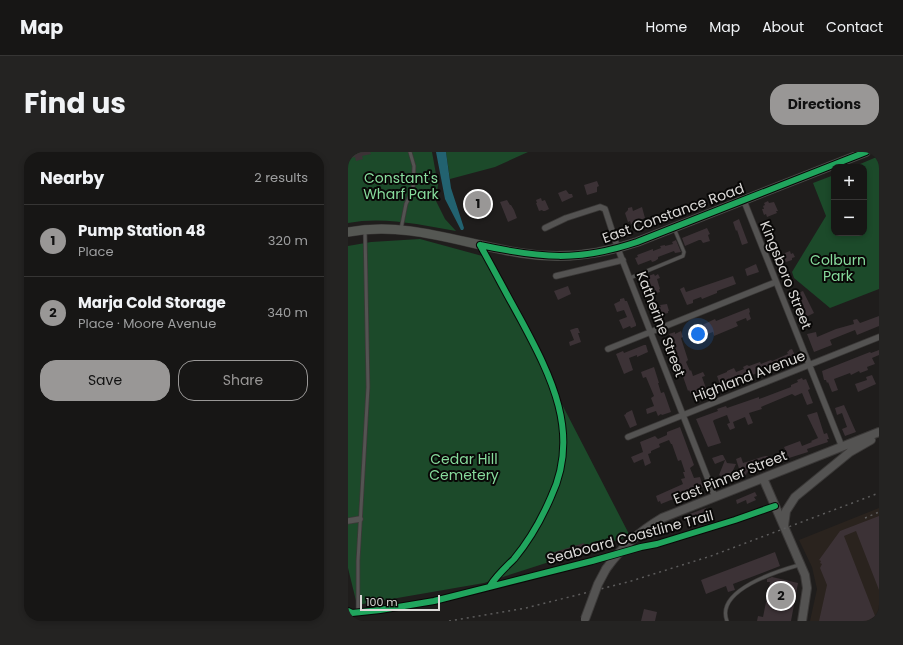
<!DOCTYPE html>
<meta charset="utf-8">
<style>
body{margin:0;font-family:Poppins,sans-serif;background:#242322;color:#f1f3f6}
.controls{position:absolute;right:12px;top:12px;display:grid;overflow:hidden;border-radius:8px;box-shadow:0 2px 6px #0003}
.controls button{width:36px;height:36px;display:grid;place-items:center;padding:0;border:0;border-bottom:1px solid #363534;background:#171615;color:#f1f3f6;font:20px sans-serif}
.scale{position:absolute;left:12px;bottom:10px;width:80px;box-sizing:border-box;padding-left:4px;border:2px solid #dbd9d7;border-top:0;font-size:11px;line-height:14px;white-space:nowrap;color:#dbd9d7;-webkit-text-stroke:3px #090807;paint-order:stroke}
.you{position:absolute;left:350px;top:182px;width:14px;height:14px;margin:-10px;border:3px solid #fff;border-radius:50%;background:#1a73e8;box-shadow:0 0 0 6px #1a73e833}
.badge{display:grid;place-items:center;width:26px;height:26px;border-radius:50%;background:#999796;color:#111;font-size:13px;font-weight:700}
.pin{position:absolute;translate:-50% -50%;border:2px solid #fff;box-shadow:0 1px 4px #0006}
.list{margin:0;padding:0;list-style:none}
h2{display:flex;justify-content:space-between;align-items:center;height:52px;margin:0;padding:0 16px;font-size:17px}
h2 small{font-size:13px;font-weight:400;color:#9e9fa0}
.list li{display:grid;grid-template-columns:26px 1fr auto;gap:12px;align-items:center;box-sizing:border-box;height:72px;padding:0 16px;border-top:1px solid #363534}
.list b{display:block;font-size:15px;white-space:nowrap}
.list p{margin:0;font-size:13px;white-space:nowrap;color:#9e9fa0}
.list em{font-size:13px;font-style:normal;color:#9e9fa0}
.actions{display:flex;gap:8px;padding:12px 16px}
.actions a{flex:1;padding:9px 0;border:1px solid #999796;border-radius:16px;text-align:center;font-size:14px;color:#999796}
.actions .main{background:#999796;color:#111}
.map{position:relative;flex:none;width:531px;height:469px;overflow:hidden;border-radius:16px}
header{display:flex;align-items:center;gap:24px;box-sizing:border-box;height:56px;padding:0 20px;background:#171615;border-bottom:1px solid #363534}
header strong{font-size:19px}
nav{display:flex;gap:22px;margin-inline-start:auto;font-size:14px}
.intro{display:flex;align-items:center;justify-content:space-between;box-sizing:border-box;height:96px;padding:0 24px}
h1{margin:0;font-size:28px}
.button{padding:10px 18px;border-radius:16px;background:#999796;color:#111;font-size:14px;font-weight:700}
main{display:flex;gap:24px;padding:0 24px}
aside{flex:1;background:#171615;border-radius:16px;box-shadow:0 2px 6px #0003}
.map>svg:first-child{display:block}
</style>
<header>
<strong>Map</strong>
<nav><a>Home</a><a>Map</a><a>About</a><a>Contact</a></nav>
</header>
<div class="intro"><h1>Find us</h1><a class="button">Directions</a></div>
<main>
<aside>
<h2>Nearby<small>2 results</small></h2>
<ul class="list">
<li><span class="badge">1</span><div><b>Pump Station 48</b><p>Place</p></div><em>320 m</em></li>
<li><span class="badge">2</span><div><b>Marja Cold Storage</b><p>Place · Moore Avenue</p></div><em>340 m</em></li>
</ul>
<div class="actions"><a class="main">Save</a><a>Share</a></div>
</aside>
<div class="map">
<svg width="531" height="469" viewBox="0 0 531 469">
<rect width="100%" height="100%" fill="#1f1d1c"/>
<path fill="#2a231e" d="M531 356V469H462L469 437 464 415 451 388Z"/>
<path fill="#1c4a2a" d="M0 0H84L90 33 88 49 97 67 108 79C73 73 36 64 0 71Z
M98 0H180L147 15 102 27Z
M531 4V137L482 156 446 126 444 120 478 64 465 31 486 23V81H516V15H505Z
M72 87 138 105 282 384 136 431 9 453 0 416V94L23 90Z"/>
<path fill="#226270" d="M88 0H98L103 36 116 76 115 78H113L97 47Z"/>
<path fill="#3c3236" d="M0 0H22L23 2 14 4 15 7 8 9 7 5 0 7Z
M249 29 251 34 249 35V40L239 43 236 33Z
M218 38 221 42H224L225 45 214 50 210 41Z
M193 46 194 49 197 48 201 57 197 59H195L194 58 191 59 188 51H189L188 48Z
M159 48 162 53H163L166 58 169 66 160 70 152 50Z
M420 49 421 51 426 50 430 59H428L429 61 419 65 418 62 416 63 414 57H416L415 54 417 53 416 51Z
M284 55 285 59 294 55 297 66 283 72 282 69 280 70 277 61 280 58V56Z
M391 67 400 91 394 93 389 78 388 79 385 70Z
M359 76 362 82 360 83 362 89 355 91 353 88H351L337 94 334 86Z
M328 88 333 100 327 101 326 99 310 105V107L307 109 304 110 303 108 290 113 287 106 290 105 289 103 305 97V99L313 96 312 94 317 93V94L325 92 324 90Z
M442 99 443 102 445 101 447 105 444 106V108L435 111 432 103Z
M408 112 411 120 399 124 397 117Z
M306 122 307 124 310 122 312 126 309 127 312 137H311L312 140 301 143 299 137 301 136 297 125Z
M385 124 388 132 369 139V141L354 147 353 145 345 148V151L339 153 332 137 336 135 338 140Z
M220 134 223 142 210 148 206 139Z
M455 139 466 161 458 165 456 160 457 159 454 151H452L450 141Z
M276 146 277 149H279L288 172V174L283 176 282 174 275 177 271 168 279 165 276 158 269 160 266 152 272 149V147Z
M319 152 321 159H320V161L312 163 309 156 313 155 312 153Z
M401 156 402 160 401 161 403 167 399 169 398 166 388 170 390 174 366 184 365 180 354 184 350 175 367 167 368 169Z
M531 164V174L509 183 507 178 482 188 484 193 466 200 459 182 468 180 469 185 488 177 506 172 505 168 509 167 512 171Z
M228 176H230L232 181H230L233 190 222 194 221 190 226 188 222 178Z
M333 179 335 185 333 186 340 208 338 210 342 219 343 218 345 224 355 220 357 224 354 225 360 242 346 248 341 238 340 239 331 213H329L325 202 323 198 325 197 320 185 322 184 321 182 327 180V182Z
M296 193H298L300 200 289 205V203L281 206 285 218 276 222 268 202 275 199 276 201Z
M444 197 449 207 401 224 393 229 385 232 373 235 369 224 379 220V219L386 216 388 220 396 217 395 215 399 213 401 214 412 210 413 212 423 208 424 209 440 202 439 200 441 199V198Z
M531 198V203L524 206 527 212 519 215 520 218 512 221 511 219 503 223 502 221 486 227 490 238 484 240 480 230 479 231 478 228H476L474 219 522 200 523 201Z
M306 215 311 231H310L313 241 316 240 323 260 314 263 313 262 310 264 308 259 299 262 298 257 306 254 303 246 306 244 298 225 295 226 293 220Z
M524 223 528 232 510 240 507 232 519 228 518 225Z
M454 226 455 228 458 227 462 237 460 238 465 251 459 253 454 241 447 244 444 242 413 255 414 257 401 261 405 271 400 273 397 265 385 270 387 276 382 278 379 272 384 270 382 271 379 263 366 268 365 269 373 291 360 295 348 267 370 259 369 257 378 254 379 256 411 245V247L443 235V233L450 230 449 228Z
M496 253 508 280 497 284 494 277 499 275 494 261 489 263 487 256Z
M284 258 289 273 282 276 276 263 278 262V261Z
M469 260 476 282 479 281 481 287H479L480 290 459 297 460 300 441 306 436 295 452 289 454 294 464 290 463 289 470 286 459 263Z
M332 275 346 313 342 316 346 326 352 325 355 335 313 352 312 349 310 350 308 344 335 332 333 327 337 326 335 320H337L333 308 330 309 324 292H323L321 288 311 292 312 295 303 299V301L300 302 303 311 297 314 295 307 286 311 283 305 295 300 292 290 307 284 310 287 319 283V280Z
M373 303H375L379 311 388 312 381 327 378 326 376 331 371 328 373 324 371 323 377 308 367 312 364 306Z
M417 304H420L423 313 418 315V313L398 321 399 322 394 324 393 323 388 307 393 305 395 311Z
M407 340 409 344 406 345 408 348 399 352 398 348 389 352 388 348Z
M358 356 360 361 341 368 339 363Z
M531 364V438L508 379 496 384 529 469H471L479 433 472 416 474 412 472 411 473 409 471 408 492 379Z
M236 391 238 396 236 397V398L205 407V406L201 407 200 402Z
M427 400 432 414 385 432 387 438 380 440 378 434 358 442 353 428Z
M424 425 450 431 443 469H409L410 464 415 465 422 430H419V427Z
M296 457 309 460 307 469H293Z"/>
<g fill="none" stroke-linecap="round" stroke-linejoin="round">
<g stroke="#3b3938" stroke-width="4.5">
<path id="lane" d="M53 77 58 52 65 37 66 14 62 0
M282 126 335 104 336 100 326 76
M10 460V409L20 235 17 78
M379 469C367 438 430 419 451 413"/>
</g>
<g stroke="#3b3938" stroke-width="7">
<path id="street" d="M396 49 494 295
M197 76 218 66 252 55 257 57 270 97 367 345
M208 124 275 108
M260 197 428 130
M280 285 531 185
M0 369 12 367
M0 461 10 460"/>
</g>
<g stroke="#3b3938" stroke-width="10">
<path id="secondary" d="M415 326 457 423 459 436 454 469
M436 374 438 359 447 345 502 300 523 288
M258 417C273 396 292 379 314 366L531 280"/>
</g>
<g stroke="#3b3938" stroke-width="10">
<path id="primary" d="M0 80C61 69 114 92 173 101 213 108 251 103 289 90L518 0"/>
</g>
<use href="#lane" stroke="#545352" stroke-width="3"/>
<use href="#street" stroke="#545352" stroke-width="5.5"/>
<use href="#secondary" stroke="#545352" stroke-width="8"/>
<use href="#primary" stroke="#555753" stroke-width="9"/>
<path stroke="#5d5c5c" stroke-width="1.5" stroke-dasharray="2 4" stroke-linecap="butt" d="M517 366 531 360
M101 469 178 456 280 430 363 404 531 341"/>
<g stroke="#3b3938" stroke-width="10" stroke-linecap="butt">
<path id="secondary-bridge" d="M237 467 250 432 258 417"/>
</g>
<use href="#secondary-bridge" stroke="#545352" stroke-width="8"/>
<g stroke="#090807" stroke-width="8">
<path id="cycleway" d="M132 93C193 106 230 110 289 90L518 0
M132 93C146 118 159 143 173 168 203 224 233 282 203 345 194 366 181 389 166 407 157 416 148 424 142 434
M0 459 4 461 32 458 86 449 244 409 293 395 309 392 387 368 427 354"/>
</g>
<use href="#cycleway" stroke="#20a55d" stroke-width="6"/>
</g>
<g text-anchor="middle" stroke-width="4" stroke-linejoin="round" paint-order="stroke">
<g font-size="14" fill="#87db9c" stroke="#090807">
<text x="53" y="31">Constant's<tspan x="53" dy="16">Wharf Park</tspan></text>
<text x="490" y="113">Colburn<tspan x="490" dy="16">Park</tspan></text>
<text x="116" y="312">Cedar Hill<tspan x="116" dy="16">Cemetery</tspan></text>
</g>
<g font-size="14" fill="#dbd9d7" stroke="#090807">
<text transform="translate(325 61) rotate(-20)" y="5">East Constance Road</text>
<text transform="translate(438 123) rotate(68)" y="5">Kingsboro Street</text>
<text transform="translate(313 172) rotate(69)" y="5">Katherine Street</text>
<text transform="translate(401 224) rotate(-21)" y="5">Highland Avenue</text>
<text transform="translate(382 325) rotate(-22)" y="5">East Pinner Street</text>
<text transform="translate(282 385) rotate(-15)" y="5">Seaboard Coastline Trail</text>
</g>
</g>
</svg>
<div class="controls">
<button>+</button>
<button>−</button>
</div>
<div class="scale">100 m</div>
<div class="you"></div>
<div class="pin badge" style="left:130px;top:52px">1</div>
<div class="pin badge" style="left:433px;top:444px">2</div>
</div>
</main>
